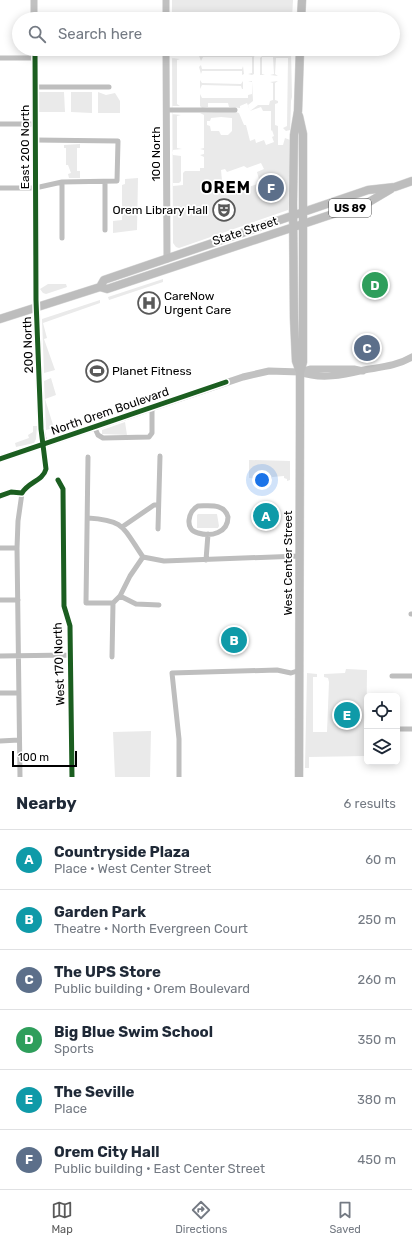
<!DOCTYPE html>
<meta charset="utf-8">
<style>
body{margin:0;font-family:Rubik,sans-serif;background:#f2f2f3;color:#1f2937}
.controls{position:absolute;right:12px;bottom:12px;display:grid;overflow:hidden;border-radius:6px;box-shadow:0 2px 10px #0003}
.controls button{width:36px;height:36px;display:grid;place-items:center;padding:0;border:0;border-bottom:1px solid #e0e1e3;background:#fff;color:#1f2937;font:20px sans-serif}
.scale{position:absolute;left:12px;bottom:10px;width:65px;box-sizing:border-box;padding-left:4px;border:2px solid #000;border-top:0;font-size:11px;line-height:14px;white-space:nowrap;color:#000;-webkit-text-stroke:3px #fff;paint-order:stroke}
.you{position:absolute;left:262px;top:480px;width:14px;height:14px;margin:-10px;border:3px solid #fff;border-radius:50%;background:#1a73e8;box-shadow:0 0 0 6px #1a73e833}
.badge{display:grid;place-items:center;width:26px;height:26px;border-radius:50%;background:#595959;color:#fff;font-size:13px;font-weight:700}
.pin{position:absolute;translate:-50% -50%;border:2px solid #fff;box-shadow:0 1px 4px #0006}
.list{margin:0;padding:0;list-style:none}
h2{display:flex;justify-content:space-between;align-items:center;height:52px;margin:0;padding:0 16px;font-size:17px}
h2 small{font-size:13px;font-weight:400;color:#747a83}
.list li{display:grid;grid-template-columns:26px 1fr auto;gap:12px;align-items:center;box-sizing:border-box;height:60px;padding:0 16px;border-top:1px solid #e0e1e3}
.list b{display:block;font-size:15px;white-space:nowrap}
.list p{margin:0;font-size:13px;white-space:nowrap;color:#747a83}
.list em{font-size:13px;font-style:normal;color:#747a83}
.icon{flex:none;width:22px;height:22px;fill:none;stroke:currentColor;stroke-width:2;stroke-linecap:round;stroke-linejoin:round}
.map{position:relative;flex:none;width:412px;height:777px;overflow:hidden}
.search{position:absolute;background:#fff;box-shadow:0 2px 10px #0003;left:12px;right:12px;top:12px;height:44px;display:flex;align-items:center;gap:10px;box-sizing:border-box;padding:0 14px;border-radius:22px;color:#747a83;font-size:15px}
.sheet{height:412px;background:#fff}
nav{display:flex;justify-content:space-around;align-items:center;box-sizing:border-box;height:56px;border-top:1px solid #e0e1e3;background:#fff;font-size:11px;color:#747a83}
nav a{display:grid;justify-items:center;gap:2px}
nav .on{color:#595959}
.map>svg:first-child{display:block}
</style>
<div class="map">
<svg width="412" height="777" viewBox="0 0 412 777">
<rect width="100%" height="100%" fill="#fff"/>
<path fill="#eaeaea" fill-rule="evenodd" d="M172 0H293L292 19H172Z
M172 49H238V56H245V49H258L254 57V74L252 75 248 74 252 73V57H203L201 61 198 53 193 50H172V58L180 59 177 60V104L180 106H172V114L181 115 177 116V148L182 149 172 150 173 155 181 156V181L179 183H173V186L183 185V173L185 171H200V168H204V157L200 155 204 154V150L200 149 204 148V115L200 113 233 111 239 113 244 125H246L250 141 255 139 256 143 264 140 266 145 274 142 272 137 274 136 272 130 271 131V111H263L261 107 250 111 247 103 240 106V108L229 107 228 103H208V107L202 108 200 106V94L202 98H248V95L252 94V82L248 81H252L253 101 248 105 250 111 258 105H269L270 101 273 100V83L270 82 278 81 275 83V100L278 101V103L275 104V125L278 126V145H283L285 138 290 140V130L286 131 283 128 287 126 288 58H276L275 74 278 76 270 75 274 74 273 57H262V74L265 75H260V58L263 55 291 56 289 49H291L292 97 291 101 288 206V210L179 248 176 247 173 243ZM221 117 232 118V131L228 135H221L219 131H211L210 126 207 125V121H210L211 118ZM261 163 264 169 257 172 260 183 246 188 244 182 236 186V189L234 187 228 191 224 188 219 189 216 183 222 181 221 170 225 169 227 172 244 166 247 168Z
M201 65 202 69H242L243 66 244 74 242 75V71H202L201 74 199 67Z
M200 80 202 83 241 84 243 81V89H242L241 86 202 85 200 89Z
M39 92H64L65 112H39Z
M71 92H92V113L71 112Z
M98 92 106 95 115 93 120 101V113H98Z
M80 144V148H77V171H80V178H69L68 174 71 173 68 165H66V148H64V145Z
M138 178 137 230 113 233V221L122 220V185L125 184V179Z
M163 279V282L109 300 108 297Z
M48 284H66L67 287 46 294 43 293 40 289Z
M100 300V303L43 323 47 338 44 339 55 370 44 373 42 319Z
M51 378 56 395 45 399 54 428 46 430 44 381Z
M125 422 127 435 102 434V430Z
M33 426H37L36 439 34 443 16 447 15 443 29 438 28 435 33 432Z
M249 460 290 461V480L287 481V479L284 478V476L272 477V480L249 478Z
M198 514H217L219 526 218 528H197V515Z
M346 669 367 670 366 756 309 757V768H305L307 673 317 674V677H313V732H327L329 682 328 678 324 677V674L345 673Z
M151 731 150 777H115L113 732Z"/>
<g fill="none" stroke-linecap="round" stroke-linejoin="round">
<g stroke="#dbdbdb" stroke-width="9">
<path id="primary" d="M301 19 302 0
M299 116 303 134V362L300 372
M100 287 107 289 369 202 391 189
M0 319 100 287 104 280 368 190 395 187 412 181
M299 777 300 416V372L296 361 294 318 293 203 294 135 298 111 300 49"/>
</g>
<path stroke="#bebebe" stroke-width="5" d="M0 58H35
M35 87H109
M167 110H235
M0 124H35
M62 182V238
M105 182V230
M0 188H35L62 182 117 181 118 141 35 140
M94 426 98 435 103 438 149 437 152 433V407
M88 457 86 603H113
M58 480 63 489 64 606 70 626 72 777
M0 496 11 492 22 493 26 486 45 474 46 463 44 444
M198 506C210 506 224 503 228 517 228 533 211 537 198 533 184 530 188 511 198 506Z
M88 518C125 520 123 528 143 557L164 561 300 556
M122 527 154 505H158
M158 529 160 456
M0 548H17
M206 560 208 534
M120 596 136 604 159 605
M0 600H18
M411 614H412
M0 656 70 655
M112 657 113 603 120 596 130 576 143 557
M392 676H412
M0 693H19
M397 729H412
M0 741 19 740
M20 777 17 548 18 521 22 493
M179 777V739L172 673 277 670 291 673 300 670"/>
<path stroke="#c1c1c1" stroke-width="7" d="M34 0V19
M166 0V19
M35 49 36 300 41 429 44 444
M166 49 167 259
M300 372C321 380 343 375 364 370 381 367 397 366 412 357
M0 459 243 377 269 371 300 372 310 369H354L363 371"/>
<use href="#primary" stroke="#bdbdbd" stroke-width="8"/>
<g stroke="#fff" stroke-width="8">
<path id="cycleway" d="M0 459 226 382
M58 480 63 489 64 606 70 626 72 777
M0 496 11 492 22 493C28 482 43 481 46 469L41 429 36 300 35 49"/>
</g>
<use href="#cycleway" stroke="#1b5e20" stroke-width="5"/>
</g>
<defs>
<g id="theatre-ring" transform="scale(1.15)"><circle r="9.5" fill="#fff" stroke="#595959" stroke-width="1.5"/><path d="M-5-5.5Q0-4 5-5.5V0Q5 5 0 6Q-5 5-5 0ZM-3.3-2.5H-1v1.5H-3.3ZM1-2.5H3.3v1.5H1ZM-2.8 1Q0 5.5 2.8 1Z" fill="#595959"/></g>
<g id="hospital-ring" transform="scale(1.15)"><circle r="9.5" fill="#fff" stroke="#595959" stroke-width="1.5"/><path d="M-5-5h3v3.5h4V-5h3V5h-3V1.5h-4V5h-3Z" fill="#595959"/></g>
<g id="stadium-ring" transform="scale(1.15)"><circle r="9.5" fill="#fff" stroke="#595959" stroke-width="1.5"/><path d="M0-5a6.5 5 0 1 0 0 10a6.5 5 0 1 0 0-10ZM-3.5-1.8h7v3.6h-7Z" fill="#595959"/></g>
</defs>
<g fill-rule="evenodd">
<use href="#theatre-ring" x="224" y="210"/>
<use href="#hospital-ring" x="149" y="303"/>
<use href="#stadium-ring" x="97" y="371"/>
</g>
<g text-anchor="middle" stroke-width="3.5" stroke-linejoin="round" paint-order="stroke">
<rect fill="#fff" stroke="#4c4c4c" stroke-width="1" x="329" y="199" width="42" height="18" rx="3"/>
<g font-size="11" font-weight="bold" fill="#000">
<text x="350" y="212">US 89</text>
</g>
<g font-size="12" fill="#000" stroke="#fff">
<text transform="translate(25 147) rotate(-90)" y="4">East 200 North</text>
<text transform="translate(156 154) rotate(-90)" y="4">100 North</text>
<text transform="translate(245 231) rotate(-18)" y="4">State Street</text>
<text transform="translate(28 345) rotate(-92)" y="4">200 North</text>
<text transform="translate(110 411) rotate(-19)" y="4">North Orem Boulevard</text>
<text transform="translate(288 563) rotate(-90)" y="4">West Center Street</text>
<text transform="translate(59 664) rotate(-92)" y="4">West 170 North</text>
</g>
<g font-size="12" fill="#000" stroke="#fff" text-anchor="start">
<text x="208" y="214" text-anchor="end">Orem Library Hall</text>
<text x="164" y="300">CareNow<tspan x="164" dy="14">Urgent Care</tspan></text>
<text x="112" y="375">Planet Fitness</text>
</g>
<g font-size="16" font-weight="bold" letter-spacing="1" fill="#000" stroke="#fff">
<text x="226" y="193">OREM</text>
</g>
</g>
</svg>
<div class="controls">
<button><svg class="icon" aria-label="locate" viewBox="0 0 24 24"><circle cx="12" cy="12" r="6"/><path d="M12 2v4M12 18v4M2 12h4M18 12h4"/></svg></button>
<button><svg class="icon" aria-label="layers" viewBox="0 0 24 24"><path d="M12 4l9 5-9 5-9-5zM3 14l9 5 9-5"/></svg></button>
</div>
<div class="scale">100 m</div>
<div class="you"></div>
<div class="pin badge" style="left:266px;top:516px;background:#0f9aa8">A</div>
<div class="pin badge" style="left:234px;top:640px;background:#0f9aa8">B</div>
<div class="pin badge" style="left:367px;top:348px;background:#5c6f8a">C</div>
<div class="pin badge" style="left:375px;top:285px;background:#2e9e5b">D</div>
<div class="pin badge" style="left:347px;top:715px;background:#0f9aa8">E</div>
<div class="pin badge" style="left:271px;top:188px;background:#5c6f8a">F</div>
<div class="search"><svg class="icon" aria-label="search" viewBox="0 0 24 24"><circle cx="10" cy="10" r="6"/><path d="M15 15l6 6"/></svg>Search here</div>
</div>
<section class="sheet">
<h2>Nearby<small>6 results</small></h2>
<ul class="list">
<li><span class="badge" style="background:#0f9aa8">A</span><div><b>Countryside Plaza</b><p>Place · West Center Street</p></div><em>60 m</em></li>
<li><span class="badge" style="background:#0f9aa8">B</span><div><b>Garden Park</b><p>Theatre · North Evergreen Court</p></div><em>250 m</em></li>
<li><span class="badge" style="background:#5c6f8a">C</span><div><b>The UPS Store</b><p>Public building · Orem Boulevard</p></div><em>260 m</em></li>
<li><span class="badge" style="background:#2e9e5b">D</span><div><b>Big Blue Swim School</b><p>Sports</p></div><em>350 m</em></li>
<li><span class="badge" style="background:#0f9aa8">E</span><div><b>The Seville</b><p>Place</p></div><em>380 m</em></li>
<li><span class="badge" style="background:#5c6f8a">F</span><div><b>Orem City Hall</b><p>Public building · East Center Street</p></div><em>450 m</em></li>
</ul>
</section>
<nav>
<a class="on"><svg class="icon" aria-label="map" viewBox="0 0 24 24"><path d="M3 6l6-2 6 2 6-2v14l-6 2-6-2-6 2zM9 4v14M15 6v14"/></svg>Map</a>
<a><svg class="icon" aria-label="directions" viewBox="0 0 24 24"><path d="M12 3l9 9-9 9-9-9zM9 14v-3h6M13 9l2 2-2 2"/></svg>Directions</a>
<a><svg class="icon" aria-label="saved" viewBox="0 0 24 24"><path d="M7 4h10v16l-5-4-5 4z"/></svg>Saved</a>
</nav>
